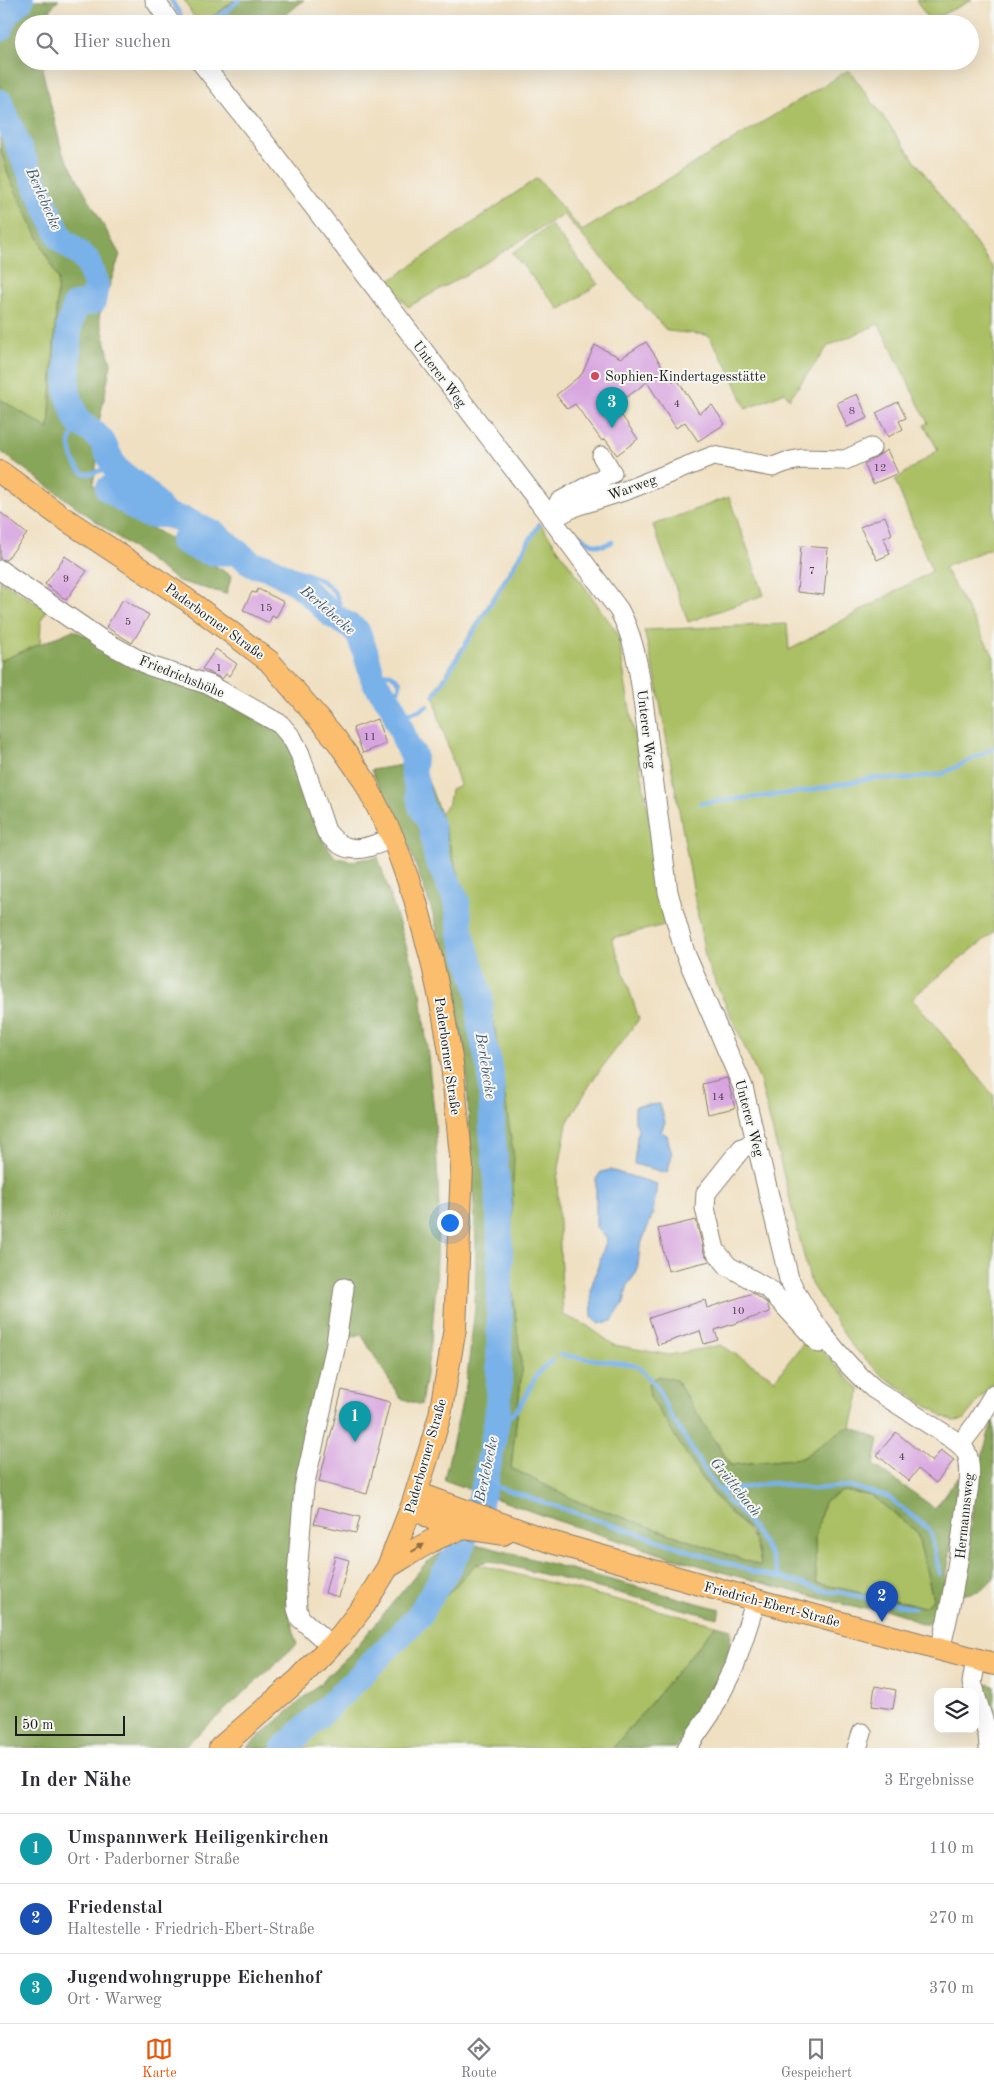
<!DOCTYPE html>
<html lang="de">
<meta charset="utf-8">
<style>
body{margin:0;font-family:"Old Standard TT",serif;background:#f7f7f7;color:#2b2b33}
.controls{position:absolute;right:15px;bottom:15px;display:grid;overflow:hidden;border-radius:10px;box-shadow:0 5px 20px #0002}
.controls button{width:45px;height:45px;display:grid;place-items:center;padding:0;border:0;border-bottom:1px solid #e1e1e2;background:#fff;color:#2b2b33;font:25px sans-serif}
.scale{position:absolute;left:15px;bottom:12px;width:110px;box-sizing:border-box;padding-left:5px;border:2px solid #1c1c1c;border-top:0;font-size:14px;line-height:18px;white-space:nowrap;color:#1c1c1c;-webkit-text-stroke:4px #f6f6f2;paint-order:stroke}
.you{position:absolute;left:449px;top:1222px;width:18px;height:18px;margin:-12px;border:4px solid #fff;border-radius:50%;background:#1a73e8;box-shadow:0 0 0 8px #1a73e833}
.badge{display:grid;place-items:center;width:32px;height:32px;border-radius:50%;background:#ea580c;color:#fff;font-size:16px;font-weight:700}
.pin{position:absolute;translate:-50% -41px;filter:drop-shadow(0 1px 2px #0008)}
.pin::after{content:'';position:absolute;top:26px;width:18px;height:15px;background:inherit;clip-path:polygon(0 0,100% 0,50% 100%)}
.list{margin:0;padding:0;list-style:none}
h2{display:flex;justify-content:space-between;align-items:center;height:65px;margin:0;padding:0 20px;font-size:21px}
h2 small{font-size:16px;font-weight:400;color:#7c7c81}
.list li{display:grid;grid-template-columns:32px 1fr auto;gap:15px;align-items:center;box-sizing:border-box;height:70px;padding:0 20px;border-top:1px solid #e1e1e2}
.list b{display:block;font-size:19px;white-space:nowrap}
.list p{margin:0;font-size:16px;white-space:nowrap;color:#7c7c81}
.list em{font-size:16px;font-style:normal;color:#7c7c81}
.icon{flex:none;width:28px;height:28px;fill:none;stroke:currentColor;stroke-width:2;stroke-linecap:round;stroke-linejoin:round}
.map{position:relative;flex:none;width:994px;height:1748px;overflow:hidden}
.search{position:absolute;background:#fff;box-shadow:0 5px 20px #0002;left:15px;right:15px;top:15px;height:55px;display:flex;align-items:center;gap:12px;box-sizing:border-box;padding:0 18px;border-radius:28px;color:#7c7c81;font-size:19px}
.sheet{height:275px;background:#fff}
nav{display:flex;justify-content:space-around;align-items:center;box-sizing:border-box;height:70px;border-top:1px solid #e1e1e2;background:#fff;font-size:14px;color:#7c7c81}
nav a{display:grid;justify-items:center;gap:2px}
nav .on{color:#ea580c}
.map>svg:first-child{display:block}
</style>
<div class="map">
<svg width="994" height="1748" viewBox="0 0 994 1748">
<rect width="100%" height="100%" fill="#f6f6f2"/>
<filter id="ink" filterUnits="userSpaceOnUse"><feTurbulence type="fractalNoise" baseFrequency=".02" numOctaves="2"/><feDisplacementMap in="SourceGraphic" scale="10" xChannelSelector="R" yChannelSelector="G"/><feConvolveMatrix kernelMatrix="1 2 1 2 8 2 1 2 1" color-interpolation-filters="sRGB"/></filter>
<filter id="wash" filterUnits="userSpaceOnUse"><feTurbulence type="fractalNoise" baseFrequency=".0096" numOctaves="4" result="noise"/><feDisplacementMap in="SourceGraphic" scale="20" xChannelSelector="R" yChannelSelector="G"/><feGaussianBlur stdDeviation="1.12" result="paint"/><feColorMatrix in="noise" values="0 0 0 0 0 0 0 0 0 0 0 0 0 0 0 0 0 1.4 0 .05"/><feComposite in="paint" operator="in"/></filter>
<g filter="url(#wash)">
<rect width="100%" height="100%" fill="#f0e0c2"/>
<path fill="#abc065" stroke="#646e40" d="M184 0H235L203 24H198Z
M916 0H972L929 21Z
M849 70 994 269V547L944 567 994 657V932L912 998 994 1096V1381L963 1420 953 1421 943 1416 883 1376 851 1345 811 1284 760 1081 706 961 656 680 644 630 787 624 789 650 932 571 895 480 938 450 924 425 928 423 879 324 828 346 789 399 785 392 746 409 730 371 708 335 667 331 563 214 474 270 408 307 388 282 537 178 582 231Z
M0 148 9 177 58 279 49 430 0 399Z
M551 225 598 284 560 310 512 253Z
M729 497 764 595 688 622 653 525Z
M539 522 618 634 626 687 668 924 612 938 639 1019 594 1078 567 1123 557 1179 563 1315 586 1325 614 1345 670 1355 721 1345 775 1379 808 1337 860 1390 851 1427 842 1431 803 1458 730 1465 717 1442 700 1476C707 1486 714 1496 722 1504 743 1528 756 1530 761 1566L579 1502 511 1468 522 1370 510 1270 502 1084 493 1017 463 890 440 813 449 803 451 789 460 785 438 714 434 692Z
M0 580 47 610 41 620 40 644 0 661Z
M843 1491 872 1496 917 1532 933 1599 925 1607 816 1583 815 1537 824 1502Z
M476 1564 716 1625 613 1748H302Z"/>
<path fill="#88a65a" stroke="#52613b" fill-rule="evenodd" d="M0 0H59L51 8 49 24H24V61H44L43 73 62 151 120 255 99 316 111 364 94 447 97 460 93 484 107 501 232 576 226 594 178 581 0 451V399L49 429 58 279 9 177 0 148Z
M235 0H304L274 24H203Z
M73 630 280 722 324 842 335 857 351 861 378 857 421 993 435 1120 439 1205 436 1284 431 1344 421 1405 400 1398 361 1334 338 1342 296 1483 287 1604 297 1644 183 1748H0V661Z
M421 762 440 813 463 890 493 1017 514 1158 510 1270 522 1370 511 1468 579 1502 761 1566 759 1553 751 1532 722 1504 700 1476 650 1397 648 1383 659 1376 676 1380 730 1465 802 1458 842 1430 851 1427 879 1439 874 1465 935 1508 959 1476 954 1530 942 1603 933 1621C917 1627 920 1623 908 1617 897 1612 872 1605 861 1609L732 1575 657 1553 558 1521 444 1480 466 1385 475 1308 476 1243 465 1054 452 988 432 911 409 847 371 770ZM843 1491 872 1496 917 1532 933 1599 924 1607 816 1583 815 1537 824 1502Z
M994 1418V1578L982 1590 962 1595C970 1536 973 1474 994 1418Z
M470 1545 484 1546 720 1609 718 1618 490 1561 476 1564 302 1748H246L313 1690 351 1653 425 1564C440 1552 451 1547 470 1545Z
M716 1625 731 1629C732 1666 698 1720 675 1748H613Z
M987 1683 994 1685V1748H988L985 1689Z"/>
<path fill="#79b1e9" stroke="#4a6682" d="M660 1104 665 1122 661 1132 667 1135 672 1155 667 1173 634 1164 638 1128 635 1122V1106Z
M610 1170 657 1184 653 1213 640 1247 637 1272 628 1284 624 1302 612 1321 600 1324 592 1318 591 1288 607 1238 596 1227V1179L601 1172Z"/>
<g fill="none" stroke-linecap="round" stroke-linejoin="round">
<path stroke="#79b1e9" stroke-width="4.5" d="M171 0 186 24
M206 24 228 10 239 0
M77 421C75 428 70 437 70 444 70 453 77 474 88 474 97 473 104 467 115 468
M577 533C587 542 599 550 612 542
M267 567C296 567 347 579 339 619
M372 673 391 674 400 682 399 688 392 705
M434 696 539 525
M397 718 420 710 427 706
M701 803 801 792 873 778 903 779 942 774 994 748
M560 1355 636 1365 656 1385 669 1413 711 1480 721 1491 728 1502 738 1509 757 1533 772 1558 779 1577 828 1592H838L914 1608
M497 1420C519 1421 528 1388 538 1373 542 1368 548 1364 553 1360
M485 1483 757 1573 779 1577
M721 1491 773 1483 813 1489 849 1486 888 1497 930 1530 940 1574"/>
<path stroke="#79b1e9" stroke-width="26" d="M0 29 6 14 21 0
M0 102 22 155 61 239 87 260 96 285 93 302 75 305 69 327 67 391 77 421 93 432 102 441 115 468 147 493 165 515 185 520 214 533 253 565 267 567 299 584 332 615 357 631 365 651 374 681 392 705 408 748 414 755 413 770 421 806 431 825 437 859 457 901 461 934 480 995V1027L491 1073 492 1128 499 1205 500 1261 499 1390 497 1420 485 1483 479 1505 462 1545 418 1617 351 1685 284 1748
M108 489 142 513 149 515H165
M183 541C206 553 210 554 236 552"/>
</g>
<g id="blocks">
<path fill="#d8a5e0" d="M646 342 673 382 677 379 699 413 712 405 725 424 698 441 685 422 676 428 647 382 615 406 638 439 617 455 605 439 602 441 575 404 567 409 556 395 582 374 595 345 621 358Z
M857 394 868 418 847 427 837 403Z
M898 402 906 418 899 421 903 429 888 437 876 413Z
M887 450 898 473 873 484 864 464Z
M0 512 27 534 6 560 0 559Z
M885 516 892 534 884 538 890 554 877 560 860 527Z
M801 546 828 548 824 595 797 592Z
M65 556 87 571 66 600 45 584Z
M258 589 284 602 276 618 272 616 269 623 243 610 252 592 256 593Z
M123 599 149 615 132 643 106 627Z
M216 649 237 664 229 676 226 674 222 679 202 669Z
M377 719 386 744 363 753 353 728Z
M727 1078 735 1108 708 1114 702 1084Z
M696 1220 704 1253 710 1261 668 1271 658 1229Z
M753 1293 767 1303 770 1312 715 1330 718 1340 704 1344 700 1331 658 1345 649 1318 705 1300 707 1308Z
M342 1390 390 1402 367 1494 319 1482Z
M896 1432 932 1462 941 1450 954 1460 936 1483 918 1469 909 1481 877 1455Z
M319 1507 360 1517 356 1533 314 1524Z
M335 1556 349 1560 339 1597 325 1593Z
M875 1686 896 1690 893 1709 872 1706Z"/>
</g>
</g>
<g filter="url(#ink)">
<use href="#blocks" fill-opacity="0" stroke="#867e6f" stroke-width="1"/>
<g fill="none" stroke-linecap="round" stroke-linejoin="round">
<g stroke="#867e6f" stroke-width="21">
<path id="minor" d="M155 0 171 24
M200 61 269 148 545 510 619 610C632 634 637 659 641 685L668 892 685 953 743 1087 789 1279C809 1320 840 1360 874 1389L951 1438C957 1442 964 1447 967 1454 973 1472 967 1495 965 1512 959 1559 952 1604 940 1649
M559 502 612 473 602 456
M551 519 576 506 627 490 713 456 773 467 786 462 802 459 845 460 871 448
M0 570 102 640 150 666 210 685 280 724 292 738 300 754 326 831C347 859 366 848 393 838
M757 1142 742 1148 706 1193 705 1208 715 1250 728 1266 770 1290 819 1343
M960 1445 976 1424 994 1394
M331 1646 300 1618 297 1609 296 1587 304 1487 335 1349 344 1288
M975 1692 972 1683 976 1659
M975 1694 988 1735 989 1748
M687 1748 711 1713 735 1665 756 1600
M857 1748 862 1733"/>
</g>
<g stroke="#867e6f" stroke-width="24">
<path id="major" d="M0 472 59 515 186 599 269 661 336 739 363 778 393 838 415 899 432 961 444 1017 452 1064 462 1167 455 1328 440 1415 431 1446 412 1506 388 1567 365 1604 341 1635 298 1680 220 1748
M417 1493 551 1542 756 1600 994 1664
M412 1506 436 1521 451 1526 503 1534
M388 1567C413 1552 436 1535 465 1528"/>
</g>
<use href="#minor" stroke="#fff" stroke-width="19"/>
<use href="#major" stroke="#fbbd6e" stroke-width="22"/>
</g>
<defs><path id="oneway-solid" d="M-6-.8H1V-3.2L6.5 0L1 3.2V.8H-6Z" transform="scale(1.25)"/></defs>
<use fill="#8c6c45" href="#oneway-solid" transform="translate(418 1548) rotate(-31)"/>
</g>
<circle fill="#d1495b" stroke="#f6f6f2" stroke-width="2" cx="595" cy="376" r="5"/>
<g text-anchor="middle" stroke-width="4" stroke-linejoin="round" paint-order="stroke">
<g font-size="11" fill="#4b3e4d">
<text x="677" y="407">4</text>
<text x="852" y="414">8</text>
<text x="880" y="471">12</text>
<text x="812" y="574">7</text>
<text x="66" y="582">9</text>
<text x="266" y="611">15</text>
<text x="128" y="625">5</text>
<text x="219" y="671">1</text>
<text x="370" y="740">11</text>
<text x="718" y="1100">14</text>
<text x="738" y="1314">10</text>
<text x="902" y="1460">4</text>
</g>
<g font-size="14" fill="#1c1c1c" stroke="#f6f6f2">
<text transform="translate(440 374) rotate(53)" y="5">Unterer Weg</text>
<text transform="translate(632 487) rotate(-20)" y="5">Warweg</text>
<text transform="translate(215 621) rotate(36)" y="5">Paderborner Straße</text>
<text transform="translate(182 676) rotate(22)" y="5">Friedrichshöhe</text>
<text transform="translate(647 729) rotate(83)" y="5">Unterer Weg</text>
<text transform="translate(448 1056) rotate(82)" y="5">Paderborner Straße</text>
<text transform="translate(750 1118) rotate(75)" y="5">Unterer Weg</text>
<text transform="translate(425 1456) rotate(-74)" y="5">Paderborner Straße</text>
<text transform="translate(964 1516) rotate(-84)" y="5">Hermannsweg</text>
<text transform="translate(772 1604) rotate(15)" y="5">Friedrich-Ebert-Straße</text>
</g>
<g font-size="14" fill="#1c1c1c" stroke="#f6f6f2" text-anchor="start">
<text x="605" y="381">Sophien-Kindertagesstätte</text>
</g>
<g font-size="15" font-style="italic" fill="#41586e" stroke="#f6f6f2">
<text transform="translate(44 199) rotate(66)" y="5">Berlebecke</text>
<text transform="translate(328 610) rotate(41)" y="5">Berlebecke</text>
<text transform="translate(486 1066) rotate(81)" y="5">Berlebecke</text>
<text transform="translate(486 1469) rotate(-78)" y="5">Berlebecke</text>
<text transform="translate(736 1487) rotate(51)" y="5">Grüttebach</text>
</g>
</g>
</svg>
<div class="controls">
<button><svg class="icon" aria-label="layers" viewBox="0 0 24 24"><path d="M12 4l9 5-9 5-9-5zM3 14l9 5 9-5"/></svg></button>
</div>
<div class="scale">50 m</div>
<div class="you"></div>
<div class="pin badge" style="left:355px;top:1442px;background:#0f9aa8">1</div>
<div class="pin badge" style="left:882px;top:1622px;background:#1a4fb4">2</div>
<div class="pin badge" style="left:612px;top:428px;background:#0f9aa8">3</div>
<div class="search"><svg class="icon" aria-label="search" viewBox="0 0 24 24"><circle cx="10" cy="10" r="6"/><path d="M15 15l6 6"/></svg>Hier suchen</div>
</div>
<section class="sheet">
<h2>In der Nähe<small>3 Ergebnisse</small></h2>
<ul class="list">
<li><span class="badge" style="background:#0f9aa8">1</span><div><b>Umspannwerk Heiligenkirchen</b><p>Ort · Paderborner Straße</p></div><em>110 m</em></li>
<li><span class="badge" style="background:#1a4fb4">2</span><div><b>Friedenstal</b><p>Haltestelle · Friedrich-Ebert-Straße</p></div><em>270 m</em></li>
<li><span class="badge" style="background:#0f9aa8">3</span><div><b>Jugendwohngruppe Eichenhof</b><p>Ort · Warweg</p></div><em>370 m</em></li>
</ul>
</section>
<nav>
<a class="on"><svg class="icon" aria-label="map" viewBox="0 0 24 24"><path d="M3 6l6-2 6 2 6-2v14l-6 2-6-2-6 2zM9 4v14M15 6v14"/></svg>Karte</a>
<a><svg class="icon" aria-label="directions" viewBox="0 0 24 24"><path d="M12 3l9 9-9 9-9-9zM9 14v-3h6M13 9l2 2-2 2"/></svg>Route</a>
<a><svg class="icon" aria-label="saved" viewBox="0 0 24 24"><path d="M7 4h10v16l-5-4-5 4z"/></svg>Gespeichert</a>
</nav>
